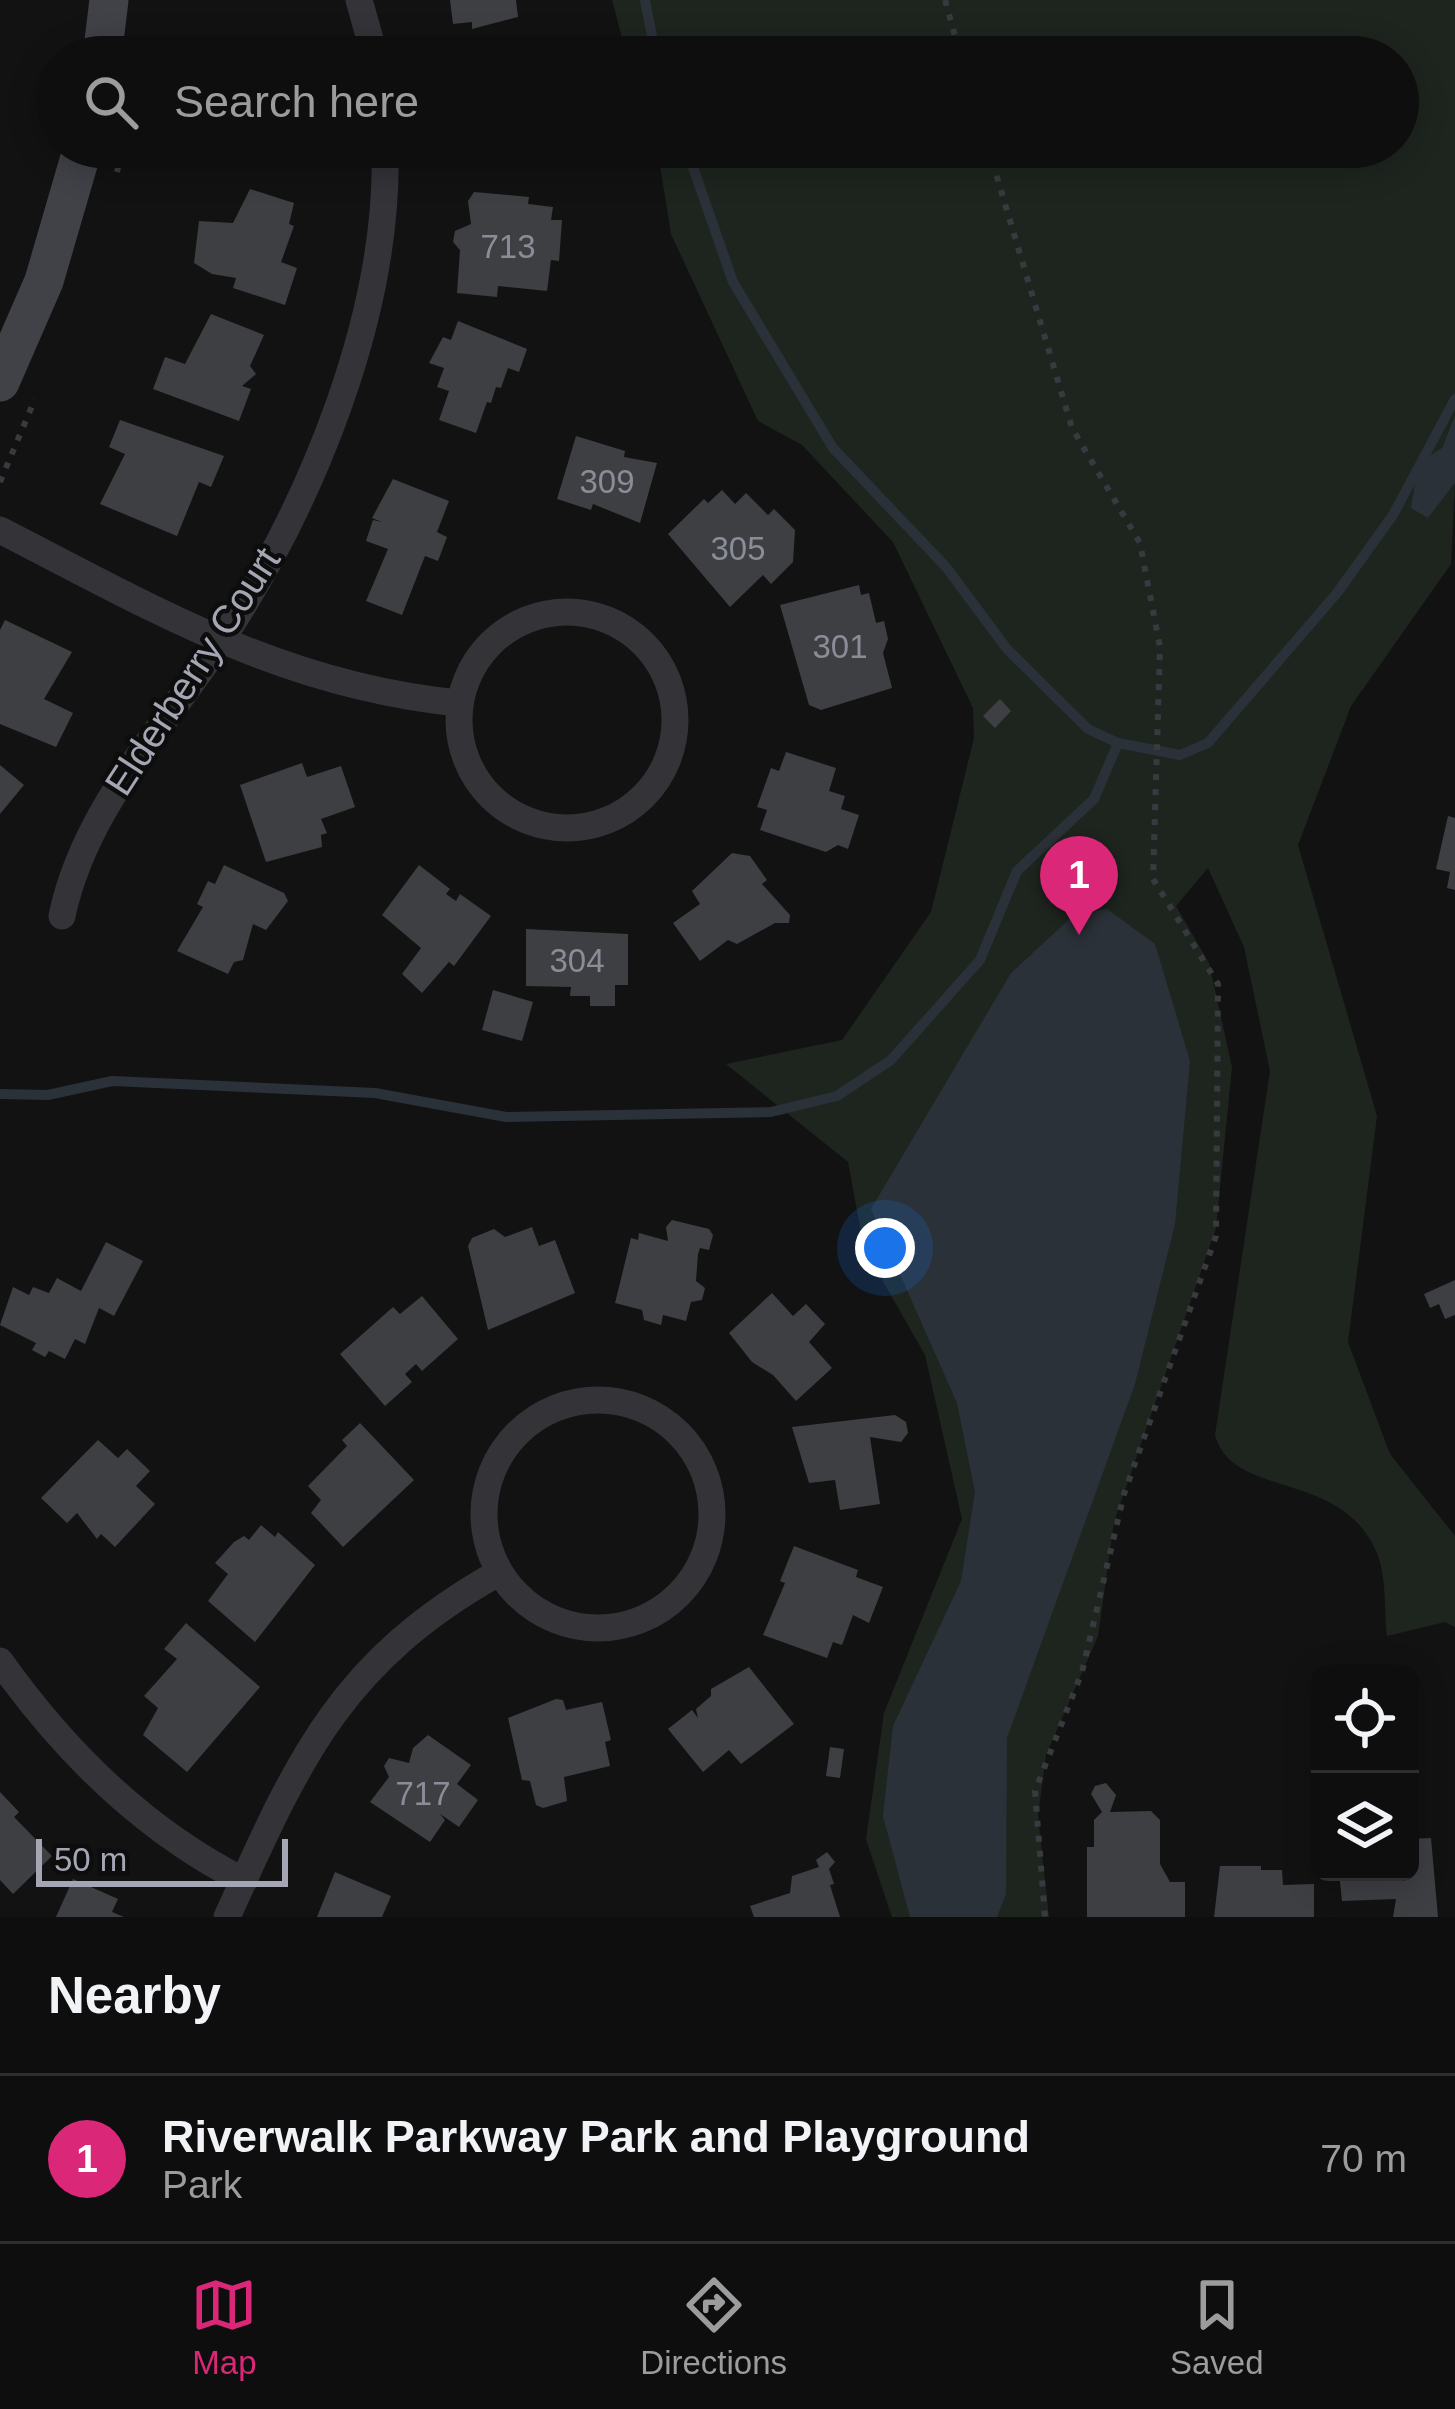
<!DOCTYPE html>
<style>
body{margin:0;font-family:Helvetica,sans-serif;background:#1c1c1c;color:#f1f3f6}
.controls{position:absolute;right:36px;bottom:36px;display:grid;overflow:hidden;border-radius:18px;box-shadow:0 6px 30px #0003}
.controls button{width:108px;height:108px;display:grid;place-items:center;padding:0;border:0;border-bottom:3px solid #2e2e2e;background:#0e0e0e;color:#f1f3f6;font:60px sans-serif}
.scale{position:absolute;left:36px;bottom:30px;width:252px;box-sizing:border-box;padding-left:12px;border:6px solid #a4a7b3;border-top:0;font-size:33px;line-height:42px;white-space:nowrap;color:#a4a7b3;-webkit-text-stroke:9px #0d0d0e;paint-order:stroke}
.you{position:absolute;left:885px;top:1248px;width:42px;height:42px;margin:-30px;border:9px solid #fff;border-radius:50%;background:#1a73e8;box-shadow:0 0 0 18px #1a73e833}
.badge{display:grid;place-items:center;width:78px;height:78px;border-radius:50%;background:#db2777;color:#fff;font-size:39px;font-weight:700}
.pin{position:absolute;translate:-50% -99px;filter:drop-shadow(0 3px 6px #0008)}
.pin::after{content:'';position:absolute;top:63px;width:42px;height:36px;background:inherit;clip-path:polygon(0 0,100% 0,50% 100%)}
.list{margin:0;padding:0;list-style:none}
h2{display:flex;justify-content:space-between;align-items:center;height:156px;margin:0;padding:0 48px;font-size:51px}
h2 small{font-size:39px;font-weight:400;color:#9b9c9e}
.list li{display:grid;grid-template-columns:78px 1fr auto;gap:36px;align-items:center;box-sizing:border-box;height:168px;padding:0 48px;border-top:3px solid #2e2e2e}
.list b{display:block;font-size:45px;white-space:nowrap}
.list p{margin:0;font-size:39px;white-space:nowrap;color:#9b9c9e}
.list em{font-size:39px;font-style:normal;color:#9b9c9e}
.icon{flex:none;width:66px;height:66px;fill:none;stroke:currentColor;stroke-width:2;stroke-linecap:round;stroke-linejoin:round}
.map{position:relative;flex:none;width:1455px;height:1917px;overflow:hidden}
.search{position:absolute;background:#0e0e0e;box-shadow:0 6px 30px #0003;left:36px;right:36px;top:36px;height:132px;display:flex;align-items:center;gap:30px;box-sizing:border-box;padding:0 42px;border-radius:66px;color:#9b9c9e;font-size:45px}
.sheet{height:324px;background:#0e0e0e}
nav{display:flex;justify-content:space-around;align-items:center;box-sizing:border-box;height:168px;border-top:3px solid #2e2e2e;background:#0e0e0e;font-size:33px;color:#9b9c9e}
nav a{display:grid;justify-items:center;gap:6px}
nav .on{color:#db2777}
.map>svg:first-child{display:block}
</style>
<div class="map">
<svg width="1455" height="1917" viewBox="0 0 1455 1917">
<rect width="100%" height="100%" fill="#121213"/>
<path fill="#1e251f" d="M612 0H1455V415L1442 448 1428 518 1455 483 1451 564 1351 706 1298 845 1377 1116 1348 1342 1390 1454 1455 1536V1627L1445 1622 1387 1636C1384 1610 1387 1575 1376 1551 1339 1468 1233 1500 1215 1435L1270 1071 1244 947 1208 868 1176 906 1209 963 1232 1067 1216 1228 1114 1522 1098 1636 1046 1755 1038 1816 1049 1917H892L866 1839 884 1713 962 1519 925 1355 864 1248 848 1162 726 1064 842 1040 931 912 974 738 973 708 893 542 802 445 758 421 671 234 657 147H1398V57H627Z"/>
<path fill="#2b3138" d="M1455 415V483L1428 518 1411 508 1418 463 1442 448Z
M1107 909 1155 944 1190 1061 1175 1224 1135 1384 1007 1738 1006 1894 997 1917H910L883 1816 893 1726 961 1581 975 1492 957 1403 871 1209 1011 973 1075 914Z"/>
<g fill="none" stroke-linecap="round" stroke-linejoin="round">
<path stroke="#2b3138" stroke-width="10" d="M645 0 656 57
M686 147 733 282 833 448 946 567 1007 649 1088 729 1118 743 1180 755 1208 743 1337 593 1393 515 1455 399
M0 1094 48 1095 112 1081 375 1093 506 1117 771 1112 837 1096 891 1060 980 960 1017 871 1094 799 1118 743"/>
</g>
<path fill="#3e3f43" d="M450 0H516L518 17 472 29V22L453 24Z
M250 189 294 203 289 224 294 226 281 262 297 268 285 305 233 288 236 278 212 274 194 263 199 221 233 223Z
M474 192 529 197 528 204 553 207 551 220H562L559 261 551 260 547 291 498 286 497 297 457 293 460 250 453 242 455 231 471 224 468 201Z
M211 314 264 335 250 366 256 374 242 386 251 389 239 421 153 389 165 357 185 364Z
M458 321 527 349 519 372 508 368 501 388 496 387 491 403 487 402 476 433 439 420 449 391 437 387 444 368 429 363 443 337 451 340Z
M120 420 224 456 211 487 199 482 177 536 100 504 125 454 109 447Z
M576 436 625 451 624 457 657 463 640 523 593 504 591 510 557 499Z
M393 479 449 501 437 532 447 537 438 561 425 556 402 615 366 601 388 549 366 541 373 520 382 522 372 518Z
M722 490 735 504 746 493 768 515 774 509 795 530 793 562 771 584 763 575 730 607 668 534 704 499 708 503Z
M859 585 861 595 869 593 876 623 884 621 888 639 883 653 892 688 821 710 809 705 780 605Z
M5 620 72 652 44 699 73 713 56 747 0 724V630Z
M1000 699 1011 711 995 728 983 716Z
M786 752 836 768 829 791 845 796 841 809 859 815 848 849 838 845 826 852 760 830 767 810 757 807 771 768 779 771Z
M302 763 307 777 341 766 355 807 321 819 327 833 321 835 322 847 266 862 240 785Z
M0 765 24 785 0 814Z
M1448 816 1455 818V890L1447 888 1450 872 1436 869Z
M732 853 750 856 767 880 762 884 790 915 789 923H775L737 944 728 940 700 961 673 923 700 904 692 891Z
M224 865 284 893 288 901 266 930 253 924 243 960 234 962 228 974 177 951 203 907 197 904 208 881 215 884Z
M419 865 450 889 446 894 456 901 460 894 491 916 454 966 449 962 422 993 402 974 421 948 382 915Z
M526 929 628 934V985H615V1006H590V996H570L571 987 526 986Z
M493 990 533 1002 522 1041 482 1030Z
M672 1220 709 1229 713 1235 709 1250 700 1248 698 1254 696 1281 705 1288 702 1300 691 1302 686 1321 663 1315 661 1325 644 1320 642 1310 615 1303 631 1238 638 1240 639 1233 668 1241 666 1227Z
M532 1227 539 1246 555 1240 575 1293 488 1330 468 1246 472 1238 494 1229 505 1237Z
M106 1242 143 1261 114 1316 99 1308 85 1344 75 1339 65 1359 49 1351 45 1357 32 1350 36 1343 0 1325 13 1287 29 1295 33 1287 49 1293 57 1278 81 1291Z
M1455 1280V1315L1445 1319 1439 1304 1430 1308 1424 1294Z
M772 1293 793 1316 806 1304 825 1324 809 1342 832 1368 796 1401 773 1375 752 1362 729 1333Z
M422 1296 458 1339 422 1371 416 1364 405 1374 412 1382 385 1406 340 1354 393 1307 400 1314Z
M895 1415 906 1422 908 1433 901 1442 870 1437 880 1504 840 1510 835 1480 809 1483 792 1427Z
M360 1423 414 1480 343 1547 311 1513 321 1500 308 1486 347 1446 342 1440Z
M98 1440 118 1458 127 1449 150 1471 136 1486 155 1504 115 1547 101 1534 97 1539 77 1513 67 1523 41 1498Z
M261 1525 275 1537 278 1532 315 1565 255 1642 208 1601 228 1574 215 1563 234 1542 244 1536 249 1540Z
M794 1546 858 1570 856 1577 883 1587 869 1623 853 1615 842 1645 833 1642 827 1658 763 1635 785 1583 780 1581Z
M186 1623 260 1687 187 1772 143 1735 158 1708 144 1696 177 1659 164 1649Z
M749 1667 794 1724 741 1764 729 1750 703 1772 668 1729 692 1710 698 1718 696 1709 711 1696V1689Z
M556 1699 563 1700 566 1710 602 1702 611 1740 605 1742 610 1766 564 1777 567 1801 543 1808 536 1805 530 1781 522 1780 508 1718Z
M428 1735 471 1765 457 1784 478 1800 459 1827 440 1814 445 1820 430 1842 370 1802 389 1777 384 1766 389 1758 409 1763 413 1748Z
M830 1747 844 1749 840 1778 826 1776Z
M1106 1783 1116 1795 1110 1812 1151 1811 1160 1820V1864L1170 1882H1185V1917H1087V1847H1094V1820L1102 1812 1091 1794 1095 1786Z
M0 1792 19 1812 14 1817 52 1856 13 1894 0 1880Z
M1431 1838 1438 1917H1393L1396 1899 1342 1901 1339 1872H1410V1839Z
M827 1852 835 1862 829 1869 834 1884 830 1885 840 1917H754L750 1906 790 1893 792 1876 819 1867 816 1860Z
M1220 1866H1261V1870H1282L1283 1885 1314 1884V1917H1214Z
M335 1872 391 1896 382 1917H317Z
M73 1879 118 1899 112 1912 124 1917H56Z"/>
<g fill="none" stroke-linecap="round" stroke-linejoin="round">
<path stroke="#393a3f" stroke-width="6" stroke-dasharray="6 9" stroke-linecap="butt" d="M945 0 961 57
M988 147 1072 428 1140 543 1160 647 1153 879 1218 984 1216 1236 1124 1494 1082 1672 1035 1791 1045 1917
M117 172 123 147
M0 482 35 399"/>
<path stroke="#333338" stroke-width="27" d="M359 0 375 57
M0 530C154 609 283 686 459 703
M459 720a108 108 0 1 1 216 0a108 108 0 1 1-216 0Z
M62 916C84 810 162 730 220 642 311 505 390 314 385 147
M484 1514a114 114 0 1 1 228 0a114 114 0 1 1-228 0Z
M0 1661C64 1751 145 1831 244 1881
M227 1917C299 1758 340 1662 498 1573"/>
<path stroke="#414248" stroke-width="39" d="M102 57 109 0
M0 382 44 281 83 147"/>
</g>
<g text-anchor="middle" stroke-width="9" stroke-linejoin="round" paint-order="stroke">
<g font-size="33" fill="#8a8d97">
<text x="508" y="258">713</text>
<text x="607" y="493">309</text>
<text x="738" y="560">305</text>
<text x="840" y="658">301</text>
<text x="577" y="972">304</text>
<text x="423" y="1805">717</text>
</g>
<g font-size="39" fill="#a4a7b3" stroke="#0d0d0e">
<text transform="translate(192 671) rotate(-57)" y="14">Elderberry Court</text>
</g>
</g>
</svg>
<div class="controls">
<button><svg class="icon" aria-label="locate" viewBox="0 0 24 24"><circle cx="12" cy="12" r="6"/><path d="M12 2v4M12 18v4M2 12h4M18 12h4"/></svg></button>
<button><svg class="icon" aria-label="layers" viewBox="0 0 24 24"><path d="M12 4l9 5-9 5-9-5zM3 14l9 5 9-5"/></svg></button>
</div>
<div class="scale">50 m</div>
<div class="you"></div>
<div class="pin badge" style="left:1079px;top:935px">1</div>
<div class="search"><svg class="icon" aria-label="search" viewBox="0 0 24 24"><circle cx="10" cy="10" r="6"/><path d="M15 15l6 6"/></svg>Search here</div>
</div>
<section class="sheet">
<h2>Nearby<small></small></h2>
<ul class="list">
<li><span class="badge">1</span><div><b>Riverwalk Parkway Park and Playground</b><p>Park</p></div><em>70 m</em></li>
</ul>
</section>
<nav>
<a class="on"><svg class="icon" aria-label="map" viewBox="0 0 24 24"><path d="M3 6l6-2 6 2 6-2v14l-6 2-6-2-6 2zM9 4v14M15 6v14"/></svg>Map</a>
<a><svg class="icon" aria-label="directions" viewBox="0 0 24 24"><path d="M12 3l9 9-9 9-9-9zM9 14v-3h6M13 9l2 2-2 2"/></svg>Directions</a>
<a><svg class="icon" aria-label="saved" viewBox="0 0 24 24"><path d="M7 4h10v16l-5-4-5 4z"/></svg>Saved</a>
</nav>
